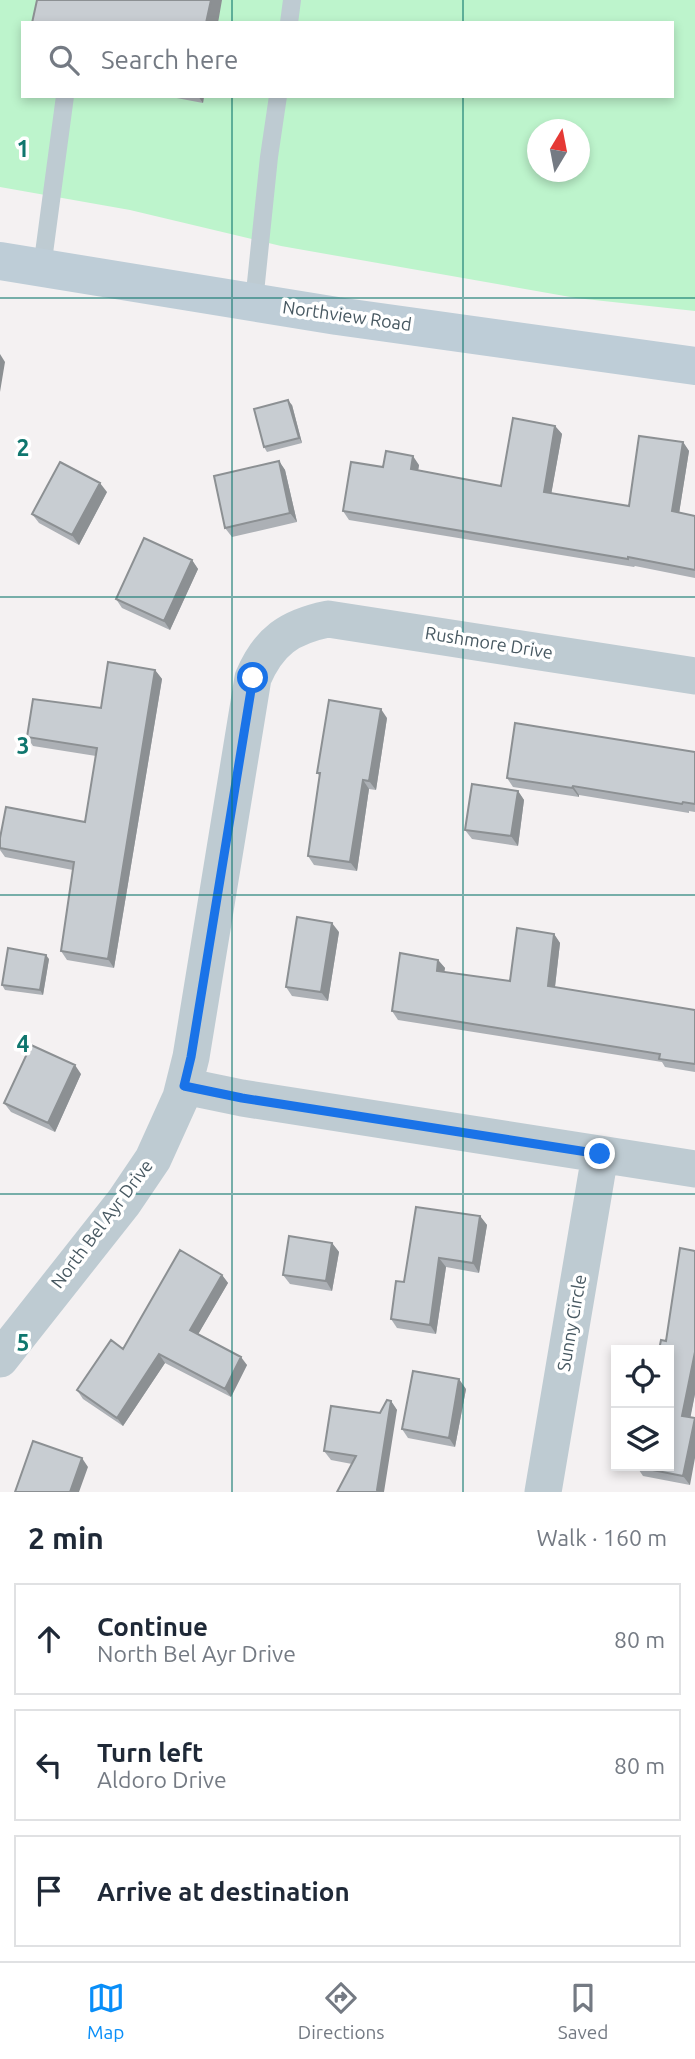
<!DOCTYPE html>
<meta charset="utf-8">
<style>
body{margin:0;font-family:Ubuntu,sans-serif;background:#f6f6f7;color:#1f2937}
.controls{position:absolute;right:21px;bottom:21px;display:grid;overflow:hidden;border-radius:0px;box-shadow:0 4px 10px #0003}
.controls button{width:63px;height:63px;display:grid;place-items:center;padding:0;border:0;border-bottom:2px solid #e0e1e3;background:#fff;color:#1f2937;font:35px sans-serif}
.compass{position:absolute;left:527px;top:119px;width:63px;height:63px;border-radius:50%;background:#fff;box-shadow:0 4px 10px #0003;rotate:10deg}
.stop{position:absolute;width:21px;height:21px;margin:-16px;border:5px solid #1a73e8;border-radius:50%;background:#fff}
.stop.end{background:#1a73e8;border-color:#fff;box-shadow:0 2px 7px #0008}
.list{margin:0;padding:0;list-style:none}
h2{display:flex;justify-content:space-between;align-items:center;height:91px;margin:0;padding:0 28px;font-size:30px}
h2 small{font-size:23px;font-weight:400;color:#747a83}
.list li{display:grid;grid-template-columns:46px 1fr auto;gap:21px;align-items:center;box-sizing:border-box;height:112px;margin:0 14px 14px;padding:0 14px;border:2px solid #e0e1e3;border-radius:0px}
.list b{display:block;font-size:26px;white-space:nowrap}
.list p{margin:0;font-size:23px;white-space:nowrap;color:#747a83}
.list em{font-size:23px;font-style:normal;color:#747a83}
.icon{flex:none;width:38px;height:38px;fill:none;stroke:currentColor;stroke-width:2;stroke-linecap:round;stroke-linejoin:round}
.map{position:relative;flex:none;width:695px;height:1492px;overflow:hidden}
.search{position:absolute;background:#fff;box-shadow:0 4px 10px #0003;left:21px;right:21px;top:21px;height:77px;display:flex;align-items:center;gap:18px;box-sizing:border-box;padding:0 24px;border-radius:0px;color:#747a83;font-size:26px}
.sheet{height:469px;background:#fff}
nav{display:flex;justify-content:space-around;align-items:center;box-sizing:border-box;height:98px;border-top:2px solid #e0e1e3;background:#fff;font-size:19px;color:#747a83}
nav a{display:grid;justify-items:center;gap:4px}
nav .on{color:#088ef8}
.map>svg:first-child{display:block}
</style>
<div class="map">
<svg width="695" height="1492" viewBox="0 0 695 1492">
<rect width="100%" height="100%" fill="#f4f1f2"/>
<path fill="#bdf4cc" fill-rule="evenodd" d="M0 0H695V311L576 298 281 246 130 210 0 187ZM23 23H672V96H23ZM538 130H580V172H538Z"/>
<g fill="none" stroke-linecap="round" stroke-linejoin="round">
<path stroke="#becbd2" stroke-width="18" d="M289 23 292 0
M42 268 65 96
M254 302 269 157 278 96"/>
<path stroke="#becbd2" stroke-width="37" d="M184 1086 242 1098 695 1169
M0 1359 124 1202 153 1159 181 1097 191 1057 253 678C269 641 289 627 328 619L695 676
M543 1492 600 1155"/>
<path stroke="#becdd7" stroke-width="38" d="M0 261 337 316 695 366"/>
</g>
<path fill="#acb0b5" d="M166 96H204L203 103Z
M292 405 302 443 267 452 264 447Z
M555 426 562 434 551 494 629 506 683 442 689 451 679 513 695 516V578L635 566 634 567 349 520 343 511 383 467 419 465 418 470 501 486Z
M279 461 285 470 297 522 232 537 225 528Z
M107 492 79 545 39 523 32 514Z
M192 560 198 569 170 630 122 608 116 599Z
M155 670 162 679 114 968 67 960 61 951 73 870 5 857 0 850V838L85 822 96 756 33 746 27 737 101 708Z
M387 718 376 790 369 789 357 871 314 865 308 856 320 776 317 773Z
M695 752V812L689 811V813L579 795V797L513 787 507 778Z
M518 791 524 800 518 846 472 839 465 830Z
M339 932 328 1001 292 996 286 987Z
M554 934 560 943 555 987 695 1010V1072L665 1067 662 1062 398 1020 392 1011 438 960 445 968 444 972 510 981Z
M49 959 43 995 5 990 2 985Z
M81 1074 55 1132 11 1112 4 1103Z
M480 1216 487 1225 479 1273 446 1267 436 1334 397 1328 391 1319 404 1282Z
M332 1243 339 1252 332 1291 290 1284 283 1275Z
M695 1251V1394L690 1417V1485L643 1476 637 1467 666 1341Z
M222 1275 228 1283 198 1334 247 1365 231 1397 165 1363 123 1426 83 1399 77 1390 123 1349Z
M466 1389 455 1447 408 1438 402 1429Z
M391 1401 397 1410 352 1464 331 1460 324 1451 380 1413Z"/>
<path fill="#8c9093" d="M211 0H222L218 23H206Z
M198 96H204L203 103Z
M0 354 5 362 0 392Z
M288 400 292 405 302 443 299 438Z
M555 426 562 434 550 501 544 492Z
M683 442 689 451 678 520 672 511Z
M413 456 419 465 417 478 411 469Z
M279 461 285 470 297 522 290 513Z
M100 483 107 492 79 545 72 535Z
M192 560 198 569 170 630 164 621Z
M155 670 162 679 114 968 108 959Z
M381 709 387 718 376 790 369 781Z
M363 780 369 789 357 871 350 862Z
M573 786 579 795V797L572 788Z
M518 791 524 800 518 846 511 836Z
M332 923 339 932 328 1001 321 992Z
M554 934 560 943 554 995 548 986Z
M46 955 49 959 43 995 40 990Z
M438 960 445 968 443 979 437 971Z
M75 1065 81 1074 55 1132 48 1123Z
M480 1216 487 1225 479 1273 473 1263Z
M332 1243 339 1252 332 1291 326 1281Z
M439 1258 446 1267 436 1334 430 1325Z
M222 1275 228 1283 196 1338 190 1330Z
M695 1352V1394L689 1425 682 1416Z
M159 1354 165 1363 123 1426 117 1418Z
M241 1357 247 1365 231 1397 225 1389Z
M459 1379 466 1389 455 1447 449 1438Z
M391 1401 397 1410 384 1492H378L377 1490Z
M695 1418V1458L690 1485 683 1476Z
M82 1458 88 1467 79 1492H70Z"/>
<path fill="#c8cdd2" stroke="#8c9093" stroke-width="2" d="M37 0H211L206 23H32Z
M288 400 299 438 264 447 254 409Z
M513 418 555 426 544 492 629 506 639 436 683 442 672 511 695 516V570L628 557V559L343 511 351 462 383 467 386 451 413 456 411 469 501 486Z
M279 461 290 513 225 528 214 476Z
M60 462 100 483 72 535 32 514Z
M144 538 192 560 164 621 116 599Z
M108 662 155 670 108 959 61 951 74 862 0 848V838L6 807 85 822 97 748 27 737 33 699 101 708Z
M329 700 381 709 369 781 363 780 350 862 308 856 320 773H317Z
M515 723 695 752V804L683 802 682 804 573 786 572 788 507 778Z
M472 784 518 791 511 836 465 830Z
M297 917 332 923 321 992 286 987Z
M517 928 554 934 548 986 695 1010V1064L659 1059 660 1054 392 1011 400 953 438 960 437 971 510 981Z
M8 948 46 955 40 990 2 985Z
M31 1045 75 1065 48 1123 4 1103Z
M416 1207 480 1216 473 1263 439 1258 430 1325 391 1319 396 1281 404 1282Z
M289 1236 332 1243 326 1281 283 1275Z
M680 1248 695 1251V1352L682 1416 695 1418 683 1476 637 1467V1466H669V1350H659L661 1340 666 1341Z
M180 1250 222 1275 190 1330 241 1357 225 1389 159 1354 117 1418 77 1390 111 1340 123 1349Z
M413 1371 459 1379 449 1438 402 1429Z
M387 1400 391 1401 377 1490 380 1492H337L356 1456 324 1451 331 1406 380 1413Z
M33 1441 82 1458 70 1492H15Z"/>
<g fill="none" stroke-linecap="round" stroke-linejoin="round">
<path stroke="#1a73e8" stroke-width="9" d="M253 678 191 1057 184 1086 242 1098 600 1154"/>
</g>
<path fill="none" stroke="#0f766e" stroke-width="2" stroke-opacity="0.55" d="M232 0V23M463 0V23M232 96V1492M463 96V1492M0 298H695M0 597H695M0 895H695M0 1194H695"/>
<g text-anchor="middle" stroke-width="7" stroke-linejoin="round" paint-order="stroke">
<g font-size="18" fill="#475861" stroke="#fff">
<text transform="translate(347 316) rotate(8)" y="6">Northview Road</text>
<text transform="translate(489 643) rotate(9)" y="6">Rushmore Drive</text>
<text transform="translate(102 1224) rotate(-53)" y="6">North Bel Ayr Drive</text>
<text transform="translate(572 1323) rotate(-80)" y="6">Sunny Circle</text>
</g>
</g>
<g font-size="23" text-anchor="middle" font-weight="bold" fill="#0f766e" stroke="#fff" stroke-width="7" stroke-linejoin="round" paint-order="stroke">
<text x="23" y="157">1</text>
<text x="23" y="456">2</text>
<text x="23" y="754">3</text>
<text x="23" y="1052">4</text>
<text x="23" y="1351">5</text>
</g>
</svg>
<div class="controls">
<button><svg class="icon" aria-label="locate" viewBox="0 0 24 24"><circle cx="12" cy="12" r="6"/><path d="M12 2v4M12 18v4M2 12h4M18 12h4"/></svg></button>
<button><svg class="icon" aria-label="layers" viewBox="0 0 24 24"><path d="M12 4l9 5-9 5-9-5zM3 14l9 5 9-5"/></svg></button>
</div>
<svg class="compass" viewBox="-18 -18 36 36"><path d="M0-13l5 13h-10z" fill="#e53935"/><path d="M0 13l5-13h-10z" fill="#747a83"/></svg>
<div class="stop" style="left:253px;top:678px"></div>
<div class="stop end" style="left:600px;top:1154px"></div>
<div class="search"><svg class="icon" aria-label="search" viewBox="0 0 24 24"><circle cx="10" cy="10" r="6"/><path d="M15 15l6 6"/></svg>Search here</div>
</div>
<section class="sheet">
<h2>2 min<small>Walk · 160 m</small></h2>
<ul class="list">
<li><svg class="icon" aria-label="ahead" viewBox="0 0 24 24"><path d="M12 20V5M6 11l6-6 6 6"/></svg><div><b>Continue</b><p>North Bel Ayr Drive</p></div><em>80 m</em></li>
<li><svg class="icon" aria-label="left" viewBox="0 0 24 24"><path d="M17 20v-9H6M10 6l-5 5 5 5"/></svg><div><b>Turn left</b><p>Aldoro Drive</p></div><em>80 m</em></li>
<li><svg class="icon" aria-label="arrive" viewBox="0 0 24 24"><path d="M6 21V4h12l-3 4 3 4H6"/></svg><div><b>Arrive at destination</b></div></li>
</ul>
</section>
<nav>
<a class="on"><svg class="icon" aria-label="map" viewBox="0 0 24 24"><path d="M3 6l6-2 6 2 6-2v14l-6 2-6-2-6 2zM9 4v14M15 6v14"/></svg>Map</a>
<a><svg class="icon" aria-label="directions" viewBox="0 0 24 24"><path d="M12 3l9 9-9 9-9-9zM9 14v-3h6M13 9l2 2-2 2"/></svg>Directions</a>
<a><svg class="icon" aria-label="saved" viewBox="0 0 24 24"><path d="M7 4h10v16l-5-4-5 4z"/></svg>Saved</a>
</nav>
